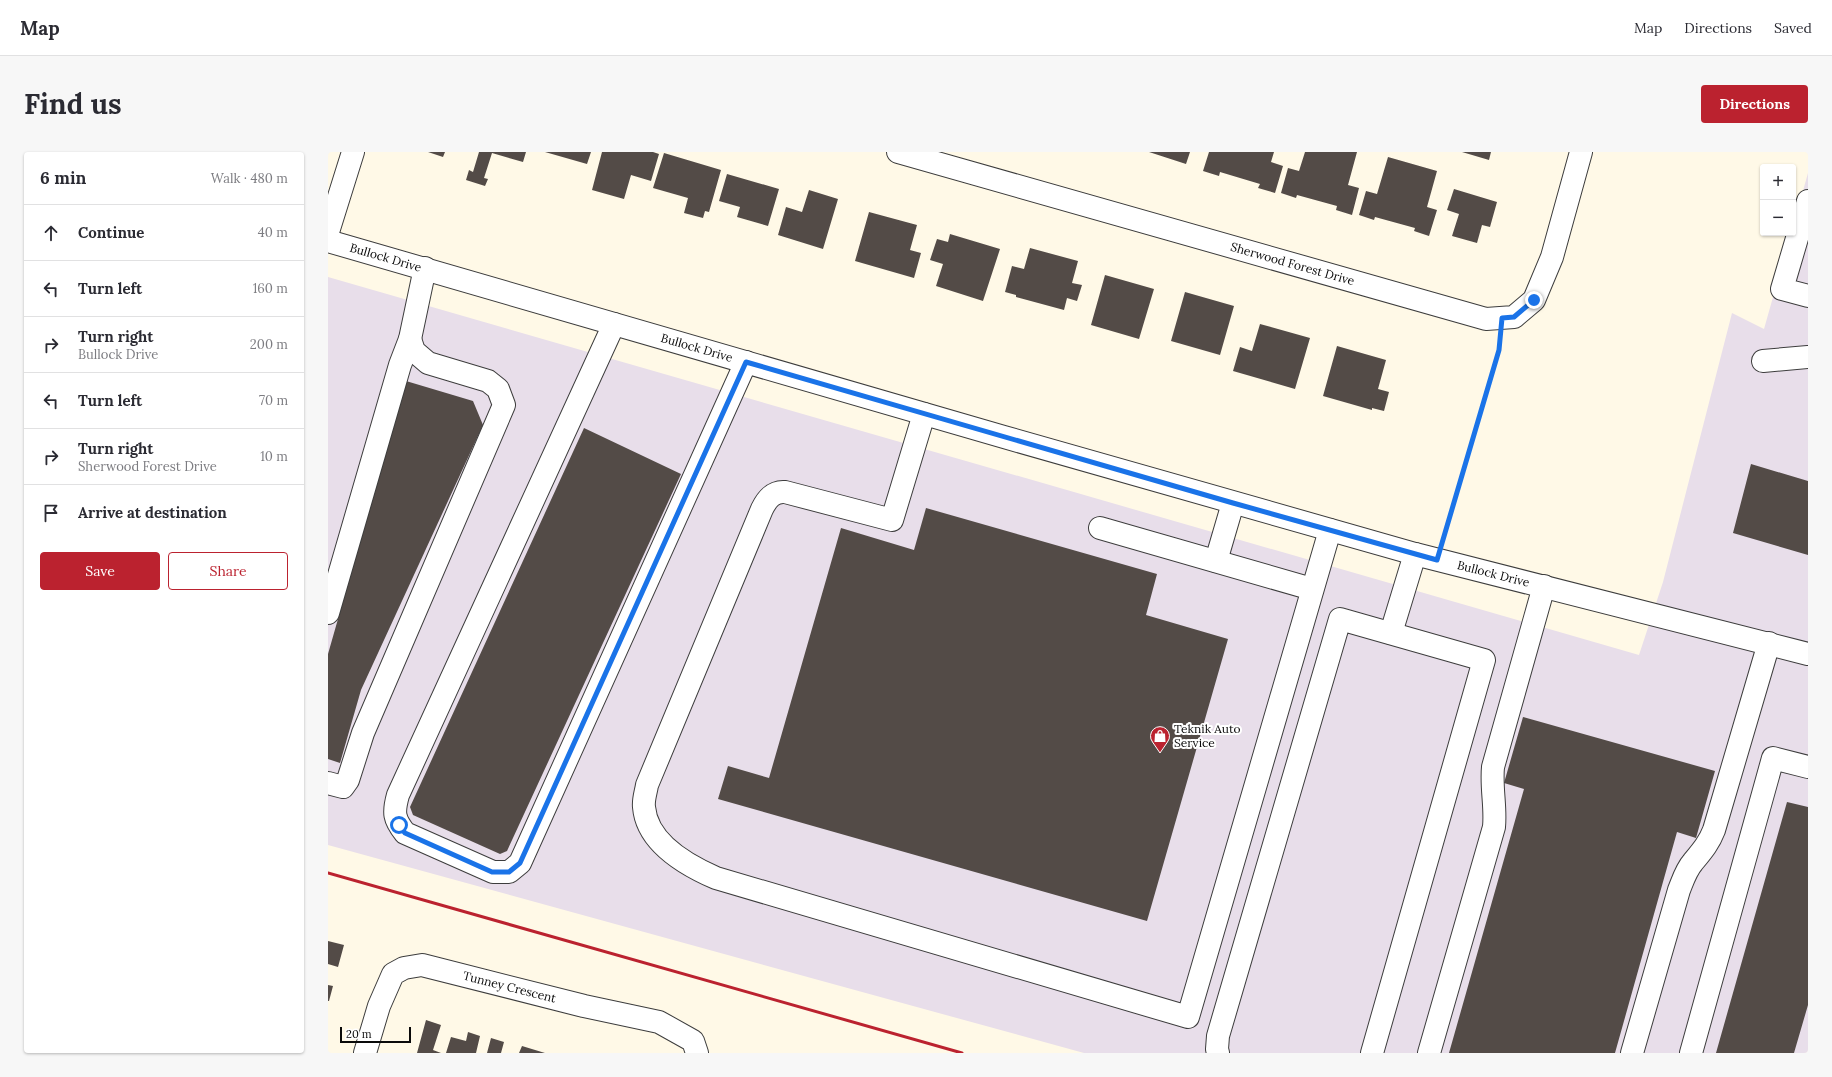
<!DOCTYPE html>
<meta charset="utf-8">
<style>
body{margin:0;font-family:Lora,serif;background:#f7f7f7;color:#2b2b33}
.controls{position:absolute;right:12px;top:12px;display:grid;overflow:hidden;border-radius:4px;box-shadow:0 1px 3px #0004}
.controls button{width:36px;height:36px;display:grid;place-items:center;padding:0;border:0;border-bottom:1px solid #e1e1e2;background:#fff;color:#2b2b33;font:20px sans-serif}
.scale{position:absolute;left:12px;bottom:10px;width:71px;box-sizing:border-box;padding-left:4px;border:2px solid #0a0a0a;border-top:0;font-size:11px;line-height:14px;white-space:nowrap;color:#0a0a0a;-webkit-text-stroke:3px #fff;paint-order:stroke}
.stop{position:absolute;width:12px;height:12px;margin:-9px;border:3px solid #1a73e8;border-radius:50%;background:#fff}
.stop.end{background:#1a73e8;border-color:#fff;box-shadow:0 1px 4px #0008}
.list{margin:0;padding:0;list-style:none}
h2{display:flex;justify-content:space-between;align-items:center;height:52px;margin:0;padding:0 16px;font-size:17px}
h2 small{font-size:13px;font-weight:400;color:#7c7c81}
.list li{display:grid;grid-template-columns:26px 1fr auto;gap:12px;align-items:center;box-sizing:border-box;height:56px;padding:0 16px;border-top:1px solid #e1e1e2}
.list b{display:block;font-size:15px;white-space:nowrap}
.list p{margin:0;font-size:13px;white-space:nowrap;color:#7c7c81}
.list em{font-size:13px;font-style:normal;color:#7c7c81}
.actions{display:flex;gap:8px;padding:12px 16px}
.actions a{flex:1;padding:9px 0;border:1px solid #bb222f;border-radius:4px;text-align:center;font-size:14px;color:#bb222f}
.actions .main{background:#bb222f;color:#fff}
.icon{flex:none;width:22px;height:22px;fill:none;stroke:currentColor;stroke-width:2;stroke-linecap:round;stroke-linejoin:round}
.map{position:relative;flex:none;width:1480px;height:901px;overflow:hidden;border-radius:4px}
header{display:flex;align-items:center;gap:24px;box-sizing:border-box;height:56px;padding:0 20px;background:#fff;border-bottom:1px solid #e1e1e2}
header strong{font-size:19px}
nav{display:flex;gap:22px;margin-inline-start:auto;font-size:14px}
.intro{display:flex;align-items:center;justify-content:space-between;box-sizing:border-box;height:96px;padding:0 24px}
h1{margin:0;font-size:28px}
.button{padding:10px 18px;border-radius:4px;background:#bb222f;color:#fff;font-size:14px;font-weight:700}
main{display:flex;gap:24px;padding:0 24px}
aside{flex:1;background:#fff;border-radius:4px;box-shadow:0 1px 3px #0004}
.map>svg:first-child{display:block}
</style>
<header>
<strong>Map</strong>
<nav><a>Map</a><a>Directions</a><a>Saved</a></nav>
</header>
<div class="intro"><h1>Find us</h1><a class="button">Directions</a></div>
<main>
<aside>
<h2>6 min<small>Walk · 480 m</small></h2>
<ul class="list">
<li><svg class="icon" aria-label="ahead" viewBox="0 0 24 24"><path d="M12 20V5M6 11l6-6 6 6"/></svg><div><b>Continue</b></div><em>40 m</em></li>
<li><svg class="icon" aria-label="left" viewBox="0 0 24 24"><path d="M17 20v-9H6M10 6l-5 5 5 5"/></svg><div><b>Turn left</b></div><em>160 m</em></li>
<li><svg class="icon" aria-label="right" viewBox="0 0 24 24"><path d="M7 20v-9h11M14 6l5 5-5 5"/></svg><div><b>Turn right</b><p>Bullock Drive</p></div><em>200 m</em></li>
<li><svg class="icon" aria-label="left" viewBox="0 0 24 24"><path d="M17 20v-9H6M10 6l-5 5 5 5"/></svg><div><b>Turn left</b></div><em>70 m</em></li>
<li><svg class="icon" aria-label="right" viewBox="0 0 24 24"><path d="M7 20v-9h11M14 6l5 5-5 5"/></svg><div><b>Turn right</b><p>Sherwood Forest Drive</p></div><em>10 m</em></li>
<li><svg class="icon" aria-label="arrive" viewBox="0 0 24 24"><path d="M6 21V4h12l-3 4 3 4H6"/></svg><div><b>Arrive at destination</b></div></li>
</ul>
<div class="actions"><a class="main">Save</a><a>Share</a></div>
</aside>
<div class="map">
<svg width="1480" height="901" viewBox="0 0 1480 901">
<rect width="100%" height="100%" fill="#fff9e7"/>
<path fill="#e8deea" d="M1480 21V901H756L0 693V125L1311 503 1335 430 1404 161 1436 177Z"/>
<path fill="#534b47" d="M100 0H117L115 5Z
M151 0H198L195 10 164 1 156 26 160 27 157 34 138 28 141 18 145 20Z
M217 0H263L259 12Z
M274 0H325L331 2 323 29 303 23 296 47 264 38Z
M821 0H862L858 12Z
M881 0H946L943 10 955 14 947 41 930 36 932 32 892 20 891 24 875 19Z
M977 0H1029L1020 33 1031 36 1024 63 1008 58 1009 54 969 43 968 46 953 41 960 16 971 19Z
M1134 0H1163L1161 8Z
M336 1 393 18 381 60 377 59 375 66 356 61 360 46 325 36Z
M1060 5 1109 19 1099 55 1109 58 1101 84 1086 79 1087 76 1047 65 1046 68 1031 63 1038 39 1049 42Z
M399 22 451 37 440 74 409 65 412 55 391 49Z
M1126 37 1169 50 1162 75 1154 73 1149 91 1124 84 1131 62 1119 58Z
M481 38 510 47 495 97 450 83 458 55 474 60Z
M541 60 589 73 582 98 593 101 586 126 527 109Z
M622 82 672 97 655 149 608 134 615 112 602 108 609 87 620 90Z
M702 96 750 109 744 131 754 133 749 149 739 146 736 158 688 145V143L677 140 684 114 696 117Z
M777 123 826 137 811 187 763 173Z
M857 140 906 154 892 203 843 189Z
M932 172 982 186 967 237 905 219 912 195 924 199Z
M1009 194 1058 208 1050 237 1061 240 1056 259 1044 256V258L995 244Z
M78 229 145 249 155 273 33 538 12 611 0 607V502Z
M256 276 353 322 179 699 172 702 85 663 82 655Z
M1423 312 1480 329V403L1405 381Z
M598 356 829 422 818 463 900 487 819 769 390 647 400 614 441 626 513 376 586 398Z
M1195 565 1387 619 1368 686 1349 680 1287 901H1121L1196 637 1176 631Z
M1459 650 1480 655V853L1466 901H1388Z
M0 789 16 793 10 815 0 812Z
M0 833 5 834 1 849H0Z
M98 868 113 873 105 898 113 901H89Z
M140 880 152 884 148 901H118L123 885 138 889Z
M163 886 176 890 173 901H159Z
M194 894 217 901H191Z"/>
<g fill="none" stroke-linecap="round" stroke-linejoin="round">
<g stroke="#3d3d3d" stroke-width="24">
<g id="minor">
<path id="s1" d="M570 0 1158 167 1186 165 1206 148 1224 105 1253 0"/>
<path d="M1480 49 1454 137 1480 144"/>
<path d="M0 80 25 0"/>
<path id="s2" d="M0 89 676 285 1087 402 1480 502"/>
<path d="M286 172 70 643C65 661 66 667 77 681L165 720H181L192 711 418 210"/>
<path d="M1435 209 1480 205"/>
<path d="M596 262 564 368 457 340C445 339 439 347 434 357L319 633C318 640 315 648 316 655 319 691 358 713 388 726L860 865 1002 378"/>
<path d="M772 376 984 437"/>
<path d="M888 409 905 351"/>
<path d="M0 461 72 213 82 187 97 116"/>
<path d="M1063 481 1087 402"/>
<path d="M0 631 15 635 20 628 35 581 176 253 170 237 160 229 100 211 86 199 82 187"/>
<path id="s3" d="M37 901 51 854 65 822 76 816 94 813 256 854 331 870 365 889 369 901"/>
<path d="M890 901 889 897 890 884 1012 467 1156 508 1044 901"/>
<path d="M1101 901 1166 675C1168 655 1163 636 1165 615L1216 434"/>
<path d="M1304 901 1351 738C1355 728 1358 718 1365 710 1374 699 1381 691 1386 678L1441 491"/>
<path d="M1363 901 1445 606 1480 615"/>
</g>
</g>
<path stroke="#2c2c2c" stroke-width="2.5" stroke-dasharray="4 2" stroke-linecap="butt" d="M1115 387 1171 199 1172 188"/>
<use href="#minor" stroke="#fff" stroke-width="22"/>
<path stroke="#bb222f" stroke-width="3" d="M0 721 634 901"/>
</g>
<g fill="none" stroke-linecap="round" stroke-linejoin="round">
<path stroke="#1a73e8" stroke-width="5" d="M71 673 77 681 164 720H181L192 711 418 210 905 351 1109 408 1171 198 1174 166 1186 165 1206 148"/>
</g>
<defs>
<g id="shop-pin" transform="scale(1)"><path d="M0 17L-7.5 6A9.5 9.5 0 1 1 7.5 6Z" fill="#bb222f" stroke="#fff"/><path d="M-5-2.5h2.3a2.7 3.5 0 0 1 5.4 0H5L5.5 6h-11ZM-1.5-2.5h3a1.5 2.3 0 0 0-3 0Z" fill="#fff"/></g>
</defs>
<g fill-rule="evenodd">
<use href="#shop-pin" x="832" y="584"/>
</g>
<g text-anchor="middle" stroke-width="4" stroke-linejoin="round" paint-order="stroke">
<g font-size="12" fill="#0a0a0a" stroke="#fff">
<text dy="4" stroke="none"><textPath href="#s2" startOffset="60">Bullock Drive</textPath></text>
<text dy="4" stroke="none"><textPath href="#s1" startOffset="410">Sherwood Forest Drive</textPath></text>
<text dy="4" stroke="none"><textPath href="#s2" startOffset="384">Bullock Drive</textPath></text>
<text dy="4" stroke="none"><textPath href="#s2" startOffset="1212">Bullock Drive</textPath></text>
<text dy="4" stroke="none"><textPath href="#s3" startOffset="205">Tunney Crescent</textPath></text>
</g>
<g font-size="12" fill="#0a0a0a" stroke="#fff" text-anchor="start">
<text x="846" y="581">Teknik Auto<tspan x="846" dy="14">Service</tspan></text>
</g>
</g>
</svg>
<div class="controls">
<button>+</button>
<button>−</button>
</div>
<div class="scale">20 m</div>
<div class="stop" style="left:71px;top:673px"></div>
<div class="stop end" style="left:1206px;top:148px"></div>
</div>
</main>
